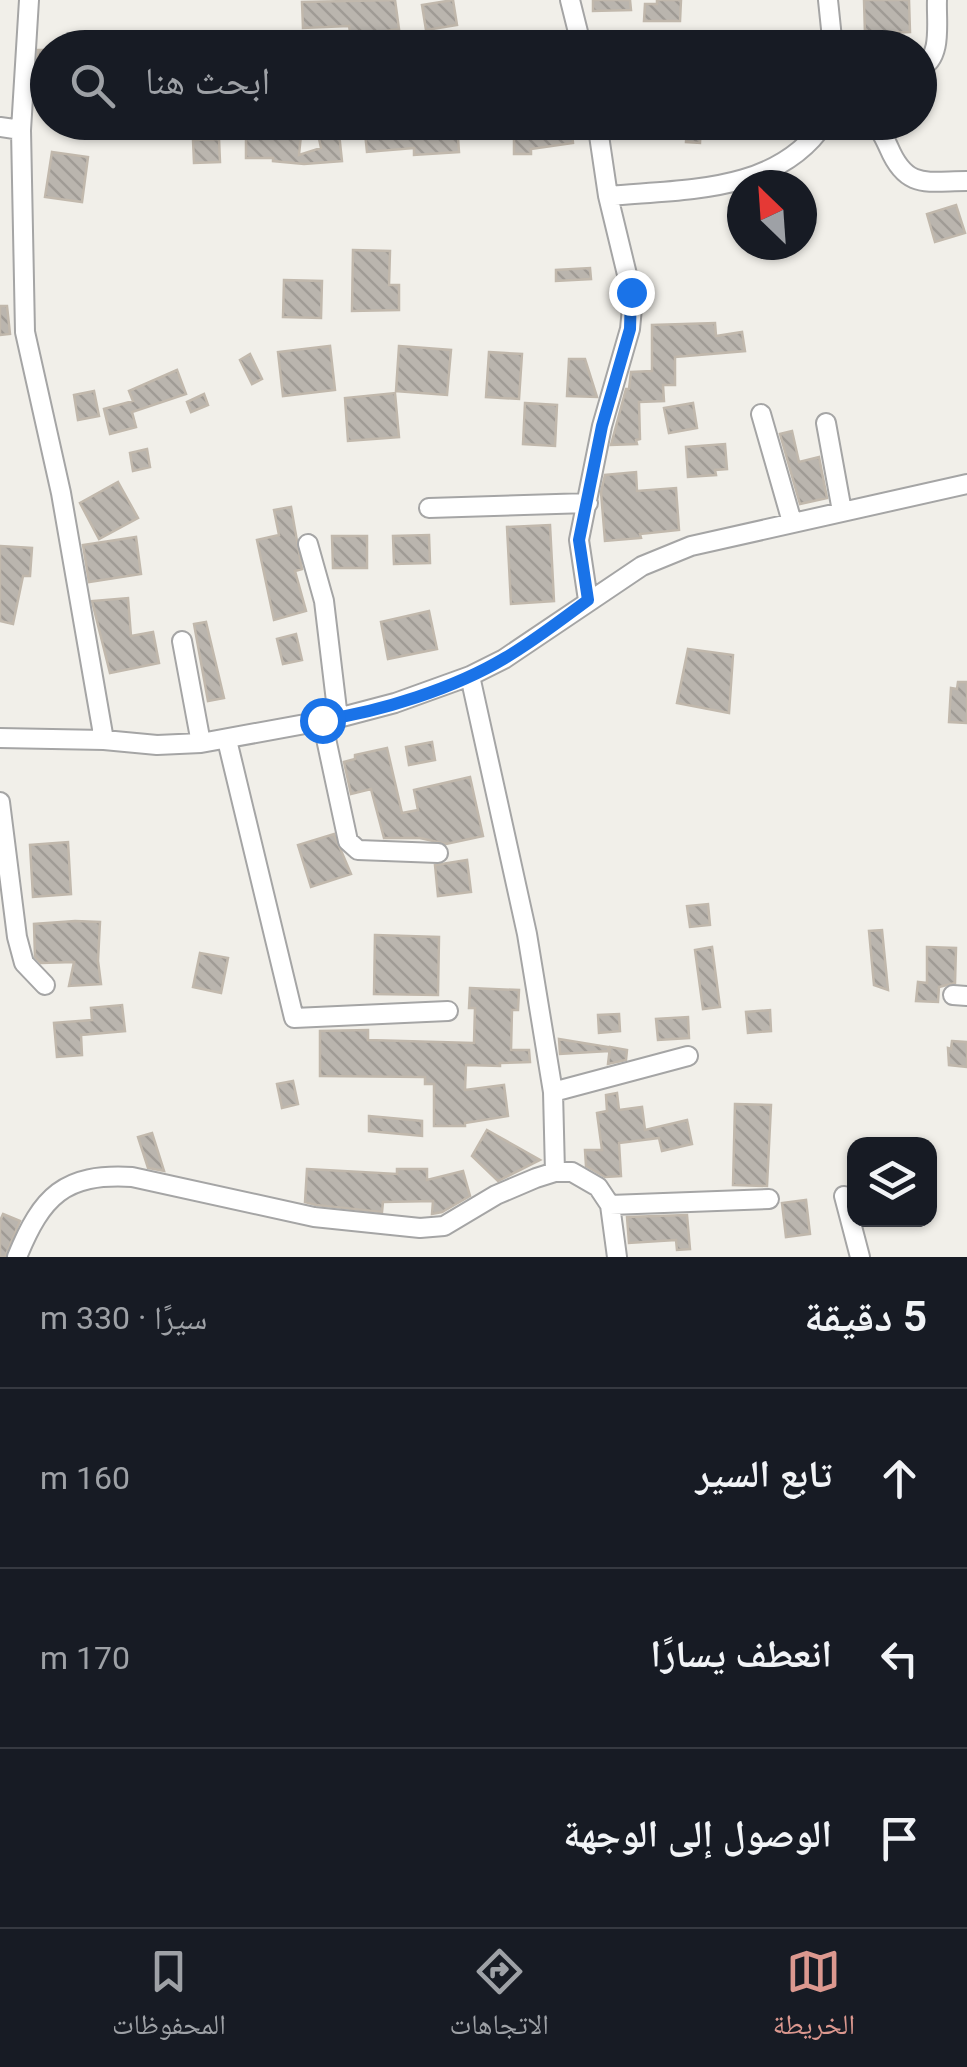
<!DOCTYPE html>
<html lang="ar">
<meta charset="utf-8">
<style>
body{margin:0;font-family:Roboto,"Noto Naskh Arabic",sans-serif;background:#242831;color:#f1f3f6;direction:rtl}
.controls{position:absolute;right:30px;bottom:30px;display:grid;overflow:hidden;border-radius:20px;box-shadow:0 2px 8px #0004}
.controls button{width:90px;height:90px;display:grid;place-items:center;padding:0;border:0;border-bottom:2px solid #363941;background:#171b24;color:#f1f3f6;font:50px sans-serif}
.compass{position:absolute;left:727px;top:170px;width:90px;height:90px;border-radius:50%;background:#171b24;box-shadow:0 2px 8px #0004;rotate:335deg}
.stop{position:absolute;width:30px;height:30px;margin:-22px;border:8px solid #1a73e8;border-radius:50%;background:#fff}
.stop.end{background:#1a73e8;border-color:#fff;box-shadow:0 2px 10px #0008}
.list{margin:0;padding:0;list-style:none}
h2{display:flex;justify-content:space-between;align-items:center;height:130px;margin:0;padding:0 40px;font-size:42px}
h2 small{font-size:32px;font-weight:400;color:#9ea1a6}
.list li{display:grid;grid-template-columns:65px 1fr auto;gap:30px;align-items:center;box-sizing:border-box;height:180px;padding:0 40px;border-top:2px solid #363941}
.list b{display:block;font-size:38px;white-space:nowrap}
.list em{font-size:32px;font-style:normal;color:#9ea1a6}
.icon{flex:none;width:55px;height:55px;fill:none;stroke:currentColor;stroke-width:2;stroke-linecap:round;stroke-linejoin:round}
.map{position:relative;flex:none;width:967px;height:1257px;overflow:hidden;direction:ltr}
.search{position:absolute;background:#171b24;box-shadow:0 2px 8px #0004;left:30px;right:30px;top:30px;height:110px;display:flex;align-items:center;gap:25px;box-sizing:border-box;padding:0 35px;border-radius:55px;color:#9ea1a6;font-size:38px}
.sheet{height:670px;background:#171b24}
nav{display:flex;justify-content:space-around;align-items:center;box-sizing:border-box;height:140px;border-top:2px solid #363941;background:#171b24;font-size:28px;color:#9ea1a6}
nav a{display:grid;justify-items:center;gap:5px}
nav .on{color:#dc988f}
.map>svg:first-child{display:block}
</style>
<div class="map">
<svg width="967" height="1257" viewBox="0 0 967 1257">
<defs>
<pattern id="building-back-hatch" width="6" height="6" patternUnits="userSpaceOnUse" patternTransform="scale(2.5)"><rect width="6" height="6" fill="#bab5ae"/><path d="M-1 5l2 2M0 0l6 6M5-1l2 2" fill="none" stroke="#a09b95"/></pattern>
</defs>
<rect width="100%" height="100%" fill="#f1efe9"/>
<path fill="url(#building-back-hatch)" stroke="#c1b8ac" stroke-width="2.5" d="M395 0 399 29 351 37 349 26 303 28 302 2Z
M453 0 457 25 426 30 422 5Z
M593 0H630L631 10 593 11Z
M657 0H681L680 21H644L645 4H657Z
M864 0H909L910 32 865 34Z
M623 34 624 48H594L592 38Z
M38 50H48V87L36 86Z
M412 122H457L459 152 414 155V148L367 152 365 133 413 129Z
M541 122H571L573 143 531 149V154H514V135H543Z
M687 122H701L700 143 686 142Z
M338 124 342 161 304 164 273 161V158H246V135H301L299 155 321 148 317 129Z
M219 139 220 162 194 163 193 140Z
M52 152 88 157 82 202 45 197Z
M956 205 965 233 935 242 927 214Z
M353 250 390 251 389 285H399V310L352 311Z
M590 268 591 279 556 281V270Z
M284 280 322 281 321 318 283 317Z
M0 306H7L10 334 0 335Z
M715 323 716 336 742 332 745 351 675 357V385H663L664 401 639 402 640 439 636 440 637 444 611 445 626 389H629L631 372 652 371V325Z
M330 346 335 390 283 396 278 352Z
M399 346 451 350 447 395 396 391Z
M489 352 522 354 519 399 486 397Z
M250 354 262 379 252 384 240 360Z
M569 359H585L597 397 567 396Z
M177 370 186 394 132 412 136 427 110 434 104 409 133 401 129 391Z
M94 391 99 416 78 420 74 395Z
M395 393 399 437 348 441 345 398Z
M204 394 208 405 191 412 187 402Z
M525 403 557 405 555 446 523 444Z
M693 403 697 428 669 433 664 408Z
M792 431 799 462 819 457 827 498 800 504 780 434Z
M725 444 727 469 715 470 716 475 688 477 686 447Z
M147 449 150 467 133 471 130 453Z
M636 472 637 491 676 488 679 530 640 534 641 538 605 541 601 492 605 475Z
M118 482 138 518 99 539 80 503Z
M291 507 302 569 295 571 306 611 274 620 257 540 279 535 274 510Z
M550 525 554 601 511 604 507 527Z
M429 535 430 563 394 564 393 536Z
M332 536H367V568H333Z
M136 537 141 574 89 582 83 545Z
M0 546 32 548 30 576H23L13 624 0 621Z
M128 598 131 636 153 632 159 663 110 673 92 601Z
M429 611 437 649 388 659 381 622Z
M206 622 224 698 208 701 194 624Z
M296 634 302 660 283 664 277 639Z
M688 649 733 655 729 713 677 703Z
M958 682H967V723L949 722 951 688 957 689Z
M432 742 435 760 409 765 406 747Z
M387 748 402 813 418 810 414 790 470 777 483 836 446 844 420 838H384L371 789 351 794 344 762 355 759V755Z
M334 834 351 874 311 887 298 845Z
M68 842 71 894 33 897 30 845Z
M467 860 471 892 438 896 435 865Z
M708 904 710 925 690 927 687 906Z
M75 921 100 922 98 961 101 984 69 986 74 962 41 963 35 957 34 924Z
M882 930 888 990 874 985 869 931Z
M375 935 439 937 438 995 374 994Z
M712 947 720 1007 703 1009 695 950Z
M927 947 956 948 955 983 939 987 938 1002 916 1001 918 982 927 983Z
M200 953 228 958 221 993 193 987Z
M470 988 519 990 518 1010H512L511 1050H529L530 1062 500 1063V1066L466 1065 465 1090 504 1085 508 1116 465 1123V1126H434V1084H425V1077L320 1076V1031L368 1030V1040L474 1043 475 1008H469Z
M122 1005 125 1031 81 1035 82 1055 57 1057 54 1023 92 1020 91 1008Z
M770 1010 771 1031 748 1033 746 1012Z
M619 1014 620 1031 599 1033 598 1015Z
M688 1017 689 1038 658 1040 656 1019Z
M559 1039 608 1047V1051L560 1054Z
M952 1041 967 1042V1067L949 1065 948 1048 951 1049Z
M610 1047 627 1050 626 1060 608 1064Z
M293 1081 298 1104 282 1108 277 1084Z
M617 1093 619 1110 642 1107 645 1130 687 1120 692 1144 662 1151 659 1138 619 1143 621 1176 605 1177 586 1166 585 1150H602L597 1113 607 1111 606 1095Z
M735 1104 771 1105 767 1186 733 1185Z
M369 1116 422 1121V1136L369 1131Z
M487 1130 540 1160 498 1181 472 1156Z
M152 1133 164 1171 148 1168 138 1137Z
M307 1169 397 1174V1169H427V1180L463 1171 470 1196 442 1212 432 1214 433 1201 383 1202 382 1212 316 1205 305 1202Z
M806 1200 810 1234 786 1237 782 1203Z
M3 1214 20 1221 5 1257H0V1221Z
M687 1215 690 1249 677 1250 676 1240 629 1243 627 1217Z"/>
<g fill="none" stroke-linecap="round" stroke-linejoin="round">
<g stroke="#a5a5a5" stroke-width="22">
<path id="minor" d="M29 0 21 130 25 332 61 493 104 740
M570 0 582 48
M828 0 833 48
M920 68C943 58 936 22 937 0
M871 122C881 130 884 137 889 148 907 190 927 181 967 181
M0 127 21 130
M608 196C683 189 778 194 825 122
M761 414 792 522
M826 423 842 511
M429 508 588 503
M308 544 324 601 338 718
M588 600 579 540 602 426 630 329 632 308 631 291 608 196 597 122
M182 641 201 743
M470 676 527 934 553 1092
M322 720 348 841 358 850 438 853
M0 738 104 740 157 745 201 743 338 718 395 703 470 676 504 659 642 566 691 546 967 484
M227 740 294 1018 448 1011
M0 802 17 937 24 963 45 985
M953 995 967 996
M555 1172 553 1092 688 1056
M844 1196 860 1257
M610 1205 769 1199
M17 1257C42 1196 64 1173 132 1177L314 1217 420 1228 444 1226 496 1195 536 1178 555 1172H572L598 1187 610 1205 617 1257"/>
</g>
<use href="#minor" stroke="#fff" stroke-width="18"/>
</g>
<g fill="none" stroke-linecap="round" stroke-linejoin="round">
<path stroke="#1a73e8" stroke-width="12" d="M322 720C380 712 455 688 505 658 534 641 561 620 588 600L579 540 602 426 630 329 631 292"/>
</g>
</svg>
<div class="controls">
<button><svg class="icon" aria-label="layers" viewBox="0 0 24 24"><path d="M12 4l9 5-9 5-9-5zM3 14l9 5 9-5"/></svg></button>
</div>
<svg class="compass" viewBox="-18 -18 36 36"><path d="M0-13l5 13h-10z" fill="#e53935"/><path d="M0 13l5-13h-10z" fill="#9ea1a6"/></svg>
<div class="stop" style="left:322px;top:720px"></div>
<div class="stop end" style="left:631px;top:292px"></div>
<div class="search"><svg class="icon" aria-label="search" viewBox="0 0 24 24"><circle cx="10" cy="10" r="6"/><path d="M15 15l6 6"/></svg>ابحث هنا</div>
</div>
<section class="sheet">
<h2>5 دقيقة<small>سيرًا · 330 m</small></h2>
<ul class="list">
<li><svg class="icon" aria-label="ahead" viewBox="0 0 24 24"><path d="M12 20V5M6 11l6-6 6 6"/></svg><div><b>تابع السير</b></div><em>160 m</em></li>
<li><svg class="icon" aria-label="left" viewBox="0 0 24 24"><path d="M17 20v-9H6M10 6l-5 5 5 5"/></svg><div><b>انعطف يسارًا</b></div><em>170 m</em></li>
<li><svg class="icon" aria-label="arrive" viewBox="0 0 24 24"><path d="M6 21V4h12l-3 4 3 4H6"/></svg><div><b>الوصول إلى الوجهة</b></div></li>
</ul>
</section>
<nav>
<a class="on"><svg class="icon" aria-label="map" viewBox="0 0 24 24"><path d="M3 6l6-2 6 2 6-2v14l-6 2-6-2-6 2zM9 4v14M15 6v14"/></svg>الخريطة</a>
<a><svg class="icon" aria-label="directions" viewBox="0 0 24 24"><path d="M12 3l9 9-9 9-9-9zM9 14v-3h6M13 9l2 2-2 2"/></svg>الاتجاهات</a>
<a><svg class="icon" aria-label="saved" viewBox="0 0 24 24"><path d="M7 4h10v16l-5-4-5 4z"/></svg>المحفوظات</a>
</nav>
